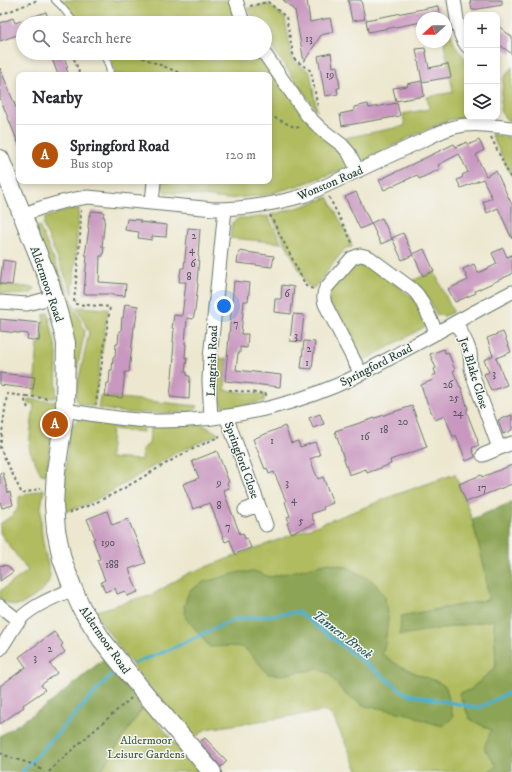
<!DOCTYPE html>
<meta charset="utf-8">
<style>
body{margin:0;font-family:"IM FELL DW Pica",serif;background:#f2f2f3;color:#2b2b33}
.controls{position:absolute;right:12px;top:12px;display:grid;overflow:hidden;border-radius:8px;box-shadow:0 2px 6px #0003}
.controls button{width:36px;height:36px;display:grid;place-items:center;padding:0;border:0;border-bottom:1px solid #e1e1e2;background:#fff;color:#2b2b33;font:20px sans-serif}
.compass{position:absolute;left:416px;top:12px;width:36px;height:36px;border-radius:50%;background:#fff;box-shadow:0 2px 6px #0003;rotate:249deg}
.you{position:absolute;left:224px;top:306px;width:14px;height:14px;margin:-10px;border:3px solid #fff;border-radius:50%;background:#1a73e8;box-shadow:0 0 0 6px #1a73e833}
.badge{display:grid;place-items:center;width:26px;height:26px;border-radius:50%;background:#b45309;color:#fff;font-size:13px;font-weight:700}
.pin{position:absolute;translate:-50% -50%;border:2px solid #fff;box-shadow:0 1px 4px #0006}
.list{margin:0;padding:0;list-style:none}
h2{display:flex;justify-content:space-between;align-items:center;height:52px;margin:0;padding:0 16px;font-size:17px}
h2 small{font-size:13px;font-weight:400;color:#7c7c81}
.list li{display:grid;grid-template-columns:26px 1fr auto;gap:12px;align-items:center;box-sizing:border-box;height:60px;padding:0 16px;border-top:1px solid #e1e1e2}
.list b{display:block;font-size:15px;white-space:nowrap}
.list p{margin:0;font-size:13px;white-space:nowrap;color:#7c7c81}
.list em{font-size:13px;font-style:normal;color:#7c7c81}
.icon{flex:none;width:22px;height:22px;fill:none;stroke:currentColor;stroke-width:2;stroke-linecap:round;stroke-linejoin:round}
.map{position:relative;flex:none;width:512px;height:772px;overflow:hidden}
.search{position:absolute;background:#fff;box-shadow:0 2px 6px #0003;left:16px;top:16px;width:256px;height:44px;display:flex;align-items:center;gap:10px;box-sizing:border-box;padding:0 14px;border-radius:22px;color:#7c7c81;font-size:15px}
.panel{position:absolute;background:#fff;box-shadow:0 2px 6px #0003;left:16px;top:72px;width:256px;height:112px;border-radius:8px}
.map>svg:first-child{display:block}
</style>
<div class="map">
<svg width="512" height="772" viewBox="0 0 512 772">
<rect width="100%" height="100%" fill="#f6f6f2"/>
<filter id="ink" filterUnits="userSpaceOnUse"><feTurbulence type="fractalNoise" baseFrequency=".025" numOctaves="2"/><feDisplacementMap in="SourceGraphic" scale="8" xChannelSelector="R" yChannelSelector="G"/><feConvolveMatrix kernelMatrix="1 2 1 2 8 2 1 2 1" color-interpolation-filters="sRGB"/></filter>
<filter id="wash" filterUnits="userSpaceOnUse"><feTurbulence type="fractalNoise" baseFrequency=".012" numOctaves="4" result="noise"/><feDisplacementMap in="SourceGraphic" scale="16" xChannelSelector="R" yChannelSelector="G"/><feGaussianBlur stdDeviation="0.9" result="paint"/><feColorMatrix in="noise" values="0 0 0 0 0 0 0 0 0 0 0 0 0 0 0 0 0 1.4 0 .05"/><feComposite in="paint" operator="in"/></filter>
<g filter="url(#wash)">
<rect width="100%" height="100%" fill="#ece7ce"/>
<path fill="#b0bc5e" stroke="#687c49" d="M59 0H232L239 23H79Z
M268 4 285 18 292 59 310 72 317 111 265 38V23H255L248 8Z
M446 24H449C452 41 455 48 467 60V117H481L462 118 448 120 408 138 366 160 362 161 358 159 346 140 344 138 405 126 403 114 429 109 427 97 453 92 444 42H446Z
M106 53H260L349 162 347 168 303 184 266 195 226 199 165 192 162 187V181H269V75H114L115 71Z
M512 67V121L507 120 500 111 503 82V79Z
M491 134 512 138V177Z
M328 197 350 240 352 247 346 248 343 251 314 288 307 285 271 215 303 206Z
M79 209 73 294 43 225 45 218 67 210Z
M268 216 282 243 230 238 232 223 239 218H252Z
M39 226 85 331 74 383 33 229Z
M356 261 367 262 413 298 428 325 367 359H359L328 303V292Z
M434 271 453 312 445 316 437 315 428 298 412 281Z
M0 284 35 288C34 290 33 292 31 293 24 296 8 294 0 293Z
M77 307 108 309 94 407 78 403 76 399V392L89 332Z
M48 313 57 353 56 398 34 396 36 377H35L38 343H41L44 314Z
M218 358 227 359 225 390 265 395 264 401 230 409 224 407C213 394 217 374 218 358Z
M100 396 198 406 196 410 193 412 174 413H126L98 408Z
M28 399 56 402 46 475 41 474 30 451 29 445 34 404 27 403Z
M79 416 144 425 143 432 112 429 110 458 141 460 142 449 149 444 151 426 199 423 219 434 176 453 105 495 85 505 64 512 63 495 69 432 73 424 77 421Z
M455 474 472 519 485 570 489 600 402 616 400 634 494 620 496 667 470 690 459 694 470 719 491 730 497 766 487 772H359L333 717 326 711 206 729 193 739 143 680 94 612 139 598 150 596 187 574 358 510 395 495Z
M44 489C43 497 41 504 41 511 40 533 45 553 50 574 51 588 32 598 21 605 13 607 6 603 0 598V591L28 571 0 533V524C11 516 20 513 19 497L21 496Z
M144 706 199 772H100Z"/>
<path fill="#8ca455" stroke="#567044" d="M512 502V772H487L497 766 484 748 491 730 470 719 459 693 470 690 496 667 494 620 400 635 401 616 488 600 485 570 472 519Z
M329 563 347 567 360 574 374 582 385 597 388 619 385 644 382 654 396 664 417 674 434 680 446 687 453 717 443 726 425 721 412 715 385 709 365 706 345 694 334 681 330 674 318 669 281 675 268 674C262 667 251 653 244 648 238 645 217 647 210 647L186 618 184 607 189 591 204 582 240 572H257L270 577Z
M106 657 144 706 100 772H0V736L53 701Z"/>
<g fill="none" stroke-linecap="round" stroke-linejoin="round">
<path stroke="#4db0cc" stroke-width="3.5" d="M134 663 169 650 233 620 298 612 406 694 479 708 512 691
M22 772 114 672"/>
</g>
<g id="blocks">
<path fill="#c998c0" d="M283 0H307L310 22 330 18 333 32 321 35 304 62 295 11Z
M348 0H361L365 19 352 21Z
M470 0H502V5L472 10Z
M438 6 440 18H422V22L368 32 366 20Z
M46 12 50 23H23V33L0 41V23L13 18 15 23Z
M497 25 512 37V54L497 43Z
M425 48 429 68 448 64 451 77 422 82 424 96 396 101 393 88 408 86 407 84 422 81 416 49Z
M50 53H62L68 67 66 68 69 75H58Z
M331 53 333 67 337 66 340 88H337L338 94 325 96 318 56Z
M0 68 19 115V145L0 98Z
M397 103 400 116 342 126 340 114 354 111V107L368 104 369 108Z
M479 140 484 150 476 155 486 176 496 171 512 205V239L498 208 487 213 483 202 492 198 483 179 461 188 457 180 463 177 462 175 468 172 459 154 438 165 440 169 419 179 417 175 384 190 379 180 454 144 456 147 467 142 468 145Z
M356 192 371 224 360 229 345 197Z
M91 211 104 212 103 217H105L102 247H104L103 256H100L99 282 126 284 125 296 112 295V294H84L87 255H85L89 228H88L89 215H91Z
M382 218 392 239 381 244 371 223Z
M127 219 140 220V222L167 225 166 237 152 236V240L138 238 139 232 125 230Z
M188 228 200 229 198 256 199 257 197 283 198 284 195 311 193 319 187 318 185 344H186L185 358H187L185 372H187V376H190L189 399 170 397 174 357 173 356 174 342H173L174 329 172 328 174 315 182 316 186 282H179L181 268H184Z
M403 233 413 255 402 260 392 238Z
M503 248 507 257 512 255V274L475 291 476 293 455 302 448 289 468 280 463 269 474 264 478 273 497 264 492 253Z
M424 249 434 271 423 276 413 254Z
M239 251 274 256 272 267 237 263Z
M3 260 15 262 12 285 0 284Z
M234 281 250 283 248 301H244L241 334H248L247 348 240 347V353H238L236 370 281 375 280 387 225 381Z
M282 285 294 287 291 314 274 312 275 299H281Z
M125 304 138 306 135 327H134L129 372H125L122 398 105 396 107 383H109L110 370H112L113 357H115L116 344H118L119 331H121L122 317 123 318Z
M293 314 304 315 301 342 290 341Z
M0 319 40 323 39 341 27 339 28 334 0 331Z
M503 332 511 352 496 358 507 385 491 391 484 374 489 372 484 360 493 356 487 338Z
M304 341 315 342 312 369 301 368Z
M444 349 445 353 448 352 455 370 453 371 460 387H461L464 396 468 409H467V413L478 441 477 442 479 445 472 448 475 457 466 461 456 435 453 437 445 416 435 420 426 400 421 385 433 380 432 376 436 374 434 369 436 368 430 354Z
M0 373 35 377 33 389 0 385Z
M412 406 427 447 390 460 391 464 367 473 366 469 349 475 335 431Z
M320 414 324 424 313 428 309 418Z
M512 415V430L503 434 498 420Z
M285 426 291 443 298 441 300 447 315 442 320 455 310 459 318 479 323 477 333 503 323 507 324 509 311 514 315 524 291 533 287 523 289 522 287 517 290 516 285 502 286 501 274 472 269 474 267 468 265 469 253 439Z
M217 451 229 482 227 483 229 488 223 490 240 534 243 533 245 539 247 538 251 548 235 554 230 540 225 542 210 503 193 509 183 484 199 478 192 461Z
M512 465V484L466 502 459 484 481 475 482 477Z
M0 473H3L8 493 10 492 13 505 2 508 0 501Z
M107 511 112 525 128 519 146 563 129 569 138 592 127 596 125 591 117 594 115 588 105 592 101 582 105 580 97 560 100 559 93 539 95 538 87 519Z
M0 565 8 566 13 572 0 581Z
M54 632 63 644 61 646 65 652 50 664 57 673 41 685 45 690 23 705 24 707 0 724V686L26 667 19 657Z
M205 738 227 761 221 767 200 742Z"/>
</g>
</g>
<g filter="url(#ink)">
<use href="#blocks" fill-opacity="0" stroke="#67786a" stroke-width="1"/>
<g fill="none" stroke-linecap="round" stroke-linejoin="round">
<g stroke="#67786a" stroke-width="8">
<path id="lane" d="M55 0 61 6 75 23
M102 53C107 60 110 66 110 75"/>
</g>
<g stroke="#67786a" stroke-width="15">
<path id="street" d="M236 0 241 16 244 23
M454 0C457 16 457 33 467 46
M264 53 307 115 321 129 342 145 349 153 358 171
M152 203 154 181
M22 215C44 206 65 200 88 197L214 209C247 209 275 204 306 195L432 136C440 132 447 129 455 127 474 122 494 126 512 128
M0 302 27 304 54 297
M456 322 467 344 470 352 471 368 474 379 499 448
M361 374 325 304C323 298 323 294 326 288L352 258 360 255 365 256 370 258 412 289 417 294 421 300 437 333
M65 410C94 415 123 420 152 421 214 422 278 410 335 386 359 376 381 363 403 351 439 332 475 311 512 292
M226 416 266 525
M211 418 209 381 210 358 225 209
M483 455 512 443
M245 510 258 505
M0 606 19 621
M0 649C7 640 12 629 19 620 33 605 55 597 73 589"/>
</g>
<g stroke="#67786a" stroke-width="20">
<path id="secondary" d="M0 159 50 284 60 319 66 343 65 410 56 471 54 505 56 530 62 559 73 589 82 609 102 640 142 690 212 772"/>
</g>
<path stroke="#67786a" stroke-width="2" stroke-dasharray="3 3" stroke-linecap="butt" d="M250 6 268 2 286 17 294 59 311 71 318 108
M0 15 38 0
M72 53 80 75
M131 53 185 75
M269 115 292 126 301 128
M491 137 512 181
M329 197 351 240 353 245
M270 215 306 286 313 289
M74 302 80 240 81 210
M75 304 110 307 96 404
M229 390 266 394V397
M26 396 50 399
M28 408 25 401 26 396 7 394 0 448 22 494 41 488
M69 513 95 503 119 491 179 456 220 436
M0 753 12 758 35 765 44 772
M49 772 56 764 131 698"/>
<use href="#lane" stroke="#fff" stroke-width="6"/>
<use href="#street" stroke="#fff" stroke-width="13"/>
<use href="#secondary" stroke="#fff" stroke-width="18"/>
</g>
</g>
<g text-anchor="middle" stroke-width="3" stroke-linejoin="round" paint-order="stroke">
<g font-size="10" fill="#4a5457">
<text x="309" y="42">13</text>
<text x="330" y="78">19</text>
<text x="194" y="239">2</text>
<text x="192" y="253">4</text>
<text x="193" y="267">6</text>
<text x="189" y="280">8</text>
<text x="287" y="297">6</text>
<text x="236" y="327">7</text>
<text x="296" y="339">3</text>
<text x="309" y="352">2</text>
<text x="307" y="366">1</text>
<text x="494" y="377">3</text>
<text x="448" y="388">26</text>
<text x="454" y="401">25</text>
<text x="458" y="416">24</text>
<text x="403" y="425">20</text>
<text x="384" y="433">18</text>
<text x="365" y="440">16</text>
<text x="272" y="444">1</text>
<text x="219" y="486">9</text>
<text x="287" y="486">3</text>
<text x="482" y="491">17</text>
<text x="294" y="503">4</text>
<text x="219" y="509">8</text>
<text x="301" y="524">5</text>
<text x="228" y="530">7</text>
<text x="108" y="546">190</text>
<text x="112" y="568">188</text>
<text x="50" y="652">2</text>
<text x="35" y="661">3</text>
</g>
<g font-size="12" fill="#1f3d34" stroke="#f6f6f2">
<text transform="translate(330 183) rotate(-23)" y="4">Wonston Road</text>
<text transform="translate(47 284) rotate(71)" y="4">Aldermoor Road</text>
<text transform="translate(212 361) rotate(-88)" y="4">Langrish Road</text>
<text transform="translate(376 365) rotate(-27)" y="4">Springford Road</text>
<text transform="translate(474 373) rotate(73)" y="4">Jex Blake Close</text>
<text transform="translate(242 460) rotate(70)" y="4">Springford Close</text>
<text transform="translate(105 640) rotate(55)" y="4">Aldermoor Road</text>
</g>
<g font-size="12" fill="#435d3e" stroke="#f6f6f2">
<text x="146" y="744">Aldermoor<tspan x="146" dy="14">Leisure Gardens</tspan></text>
</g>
<g font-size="13" font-style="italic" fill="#2d6062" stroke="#f6f6f2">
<text transform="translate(343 634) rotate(37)" y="5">Tanners Brook</text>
</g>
</g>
</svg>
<div class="controls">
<button>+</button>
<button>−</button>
<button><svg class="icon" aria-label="layers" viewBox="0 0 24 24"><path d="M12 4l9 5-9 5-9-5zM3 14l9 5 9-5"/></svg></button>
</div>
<svg class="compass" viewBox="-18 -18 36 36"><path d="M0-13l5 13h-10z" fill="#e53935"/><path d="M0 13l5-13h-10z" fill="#7c7c81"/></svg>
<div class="you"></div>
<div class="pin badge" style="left:55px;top:424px">A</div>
<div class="search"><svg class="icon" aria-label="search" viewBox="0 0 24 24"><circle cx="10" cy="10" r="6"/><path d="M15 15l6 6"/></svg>Search here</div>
<section class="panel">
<h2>Nearby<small></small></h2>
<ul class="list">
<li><span class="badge">A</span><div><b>Springford Road</b><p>Bus stop</p></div><em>120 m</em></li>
</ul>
</section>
</div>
